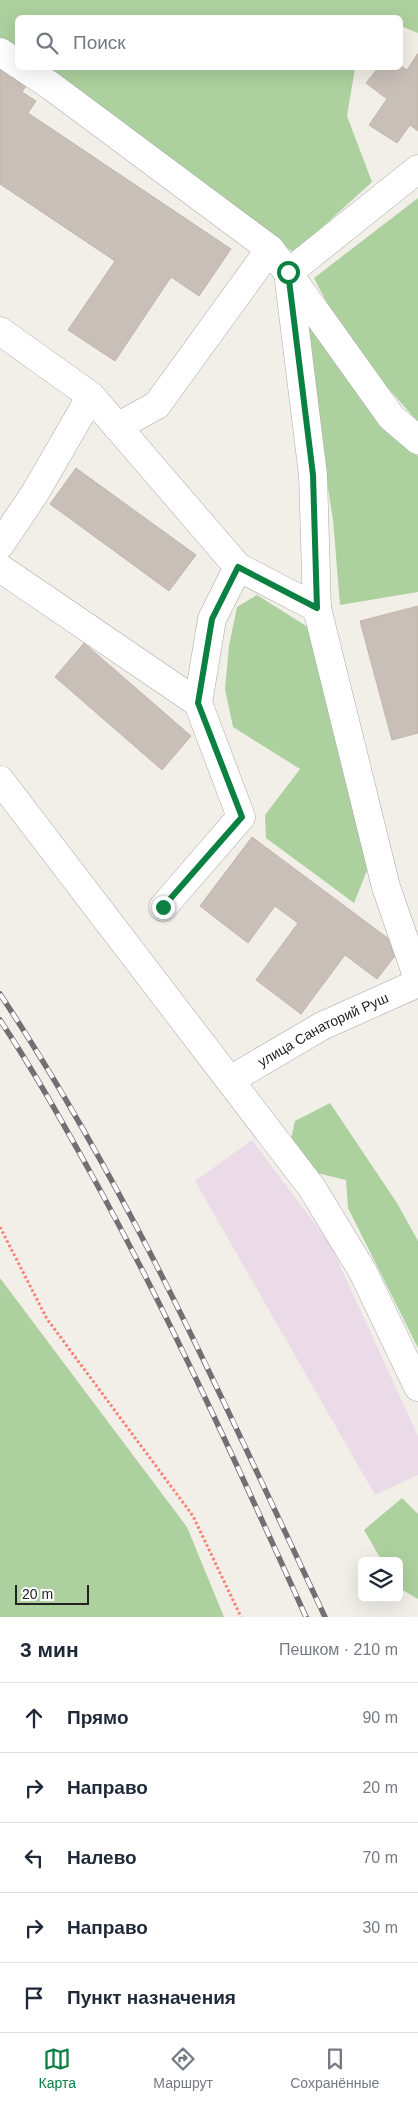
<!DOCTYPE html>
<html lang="ru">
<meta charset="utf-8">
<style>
body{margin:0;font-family:Helvetica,sans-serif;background:#f6f6f7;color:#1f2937}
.controls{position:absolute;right:15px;bottom:15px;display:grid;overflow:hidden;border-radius:8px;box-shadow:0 5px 20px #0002}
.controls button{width:45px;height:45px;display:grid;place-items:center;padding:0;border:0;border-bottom:1px solid #e0e1e3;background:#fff;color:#1f2937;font:25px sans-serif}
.scale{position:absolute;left:15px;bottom:12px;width:74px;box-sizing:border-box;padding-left:5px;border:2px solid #222;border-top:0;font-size:14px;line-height:18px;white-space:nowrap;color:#222;-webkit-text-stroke:4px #fff;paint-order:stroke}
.stop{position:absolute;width:15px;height:15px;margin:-11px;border:4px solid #0b8043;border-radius:50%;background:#fff}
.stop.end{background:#0b8043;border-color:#fff;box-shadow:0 1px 5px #0008}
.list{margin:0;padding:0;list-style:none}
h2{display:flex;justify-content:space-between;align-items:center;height:65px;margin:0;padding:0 20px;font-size:21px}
h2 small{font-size:16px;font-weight:400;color:#747a83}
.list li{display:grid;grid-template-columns:32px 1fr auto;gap:15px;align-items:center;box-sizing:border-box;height:70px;padding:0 20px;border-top:1px solid #e0e1e3}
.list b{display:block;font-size:19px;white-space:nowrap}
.list em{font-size:16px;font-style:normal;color:#747a83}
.icon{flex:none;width:28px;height:28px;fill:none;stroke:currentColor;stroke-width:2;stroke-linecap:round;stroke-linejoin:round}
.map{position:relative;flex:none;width:418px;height:1617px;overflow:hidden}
.search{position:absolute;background:#fff;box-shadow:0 5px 20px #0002;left:15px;right:15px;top:15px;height:55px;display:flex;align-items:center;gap:12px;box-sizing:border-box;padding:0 18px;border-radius:8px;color:#747a83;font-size:19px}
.sheet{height:415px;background:#fff}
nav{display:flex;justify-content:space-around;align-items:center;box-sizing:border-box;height:70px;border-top:1px solid #e0e1e3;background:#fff;font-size:14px;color:#747a83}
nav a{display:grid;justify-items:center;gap:2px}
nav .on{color:#0b8043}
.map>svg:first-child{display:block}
</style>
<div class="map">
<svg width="418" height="1617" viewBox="0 0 418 1617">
<rect width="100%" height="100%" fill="#f2efe9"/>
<path fill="#ebdbe8" d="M252 1140 330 1244 418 1436V1475L375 1495 195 1181Z"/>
<path fill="#add19e" d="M0 0H418V33L401 26 400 18H18L17 56 0 44Z
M35 68H355L347 116 372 182 294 253 142 138Z
M418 198V422L347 342 314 278Z
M300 313 380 424 418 456V592L340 605 333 520Z
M257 595 311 629 370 863 354 903 266 838 265 815 300 769 233 727 225 689 229 646 237 607Z
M330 1103 397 1203 418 1241V1348L348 1208 346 1180 317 1173 289 1148 295 1121Z
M0 1278 187 1527 224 1617H0Z
M402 1498 418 1514V1599L399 1588V1561H382L364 1530Z"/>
<path fill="#c7bfb8" stroke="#c4b6ab" d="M418 53V131L410 125 397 143 369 125 387 99 366 83 378 68H400V65L407 70Z
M0 57 31 78 22 92 36 101 28 113 231 249 199 296 171 277 115 361 68 330 115 261 0 184Z
M76 468 196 555 169 591 50 504Z
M418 606V733L392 740 360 621Z
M84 643 191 736 162 770 55 677Z
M252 837 401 948 377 979 345 955 301 1014 256 980 298 923 275 906 248 943 200 906Z"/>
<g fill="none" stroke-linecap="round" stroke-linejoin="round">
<g stroke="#a9a9a9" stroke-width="29">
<g id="minor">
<path d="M0 52 18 64"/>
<path d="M24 68 51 86 270 249 288 273 313 475 317 608 386 887 418 979"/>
<path d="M418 169 288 273 391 417 418 440"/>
<path d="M0 331 91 396 238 567 317 608"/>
<path d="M117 427 157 405 270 249"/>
<path d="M0 545 35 493 91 396"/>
<path d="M0 568 198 703"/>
<path d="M0 780 312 1188 363 1272 418 1387"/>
<path d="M163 907 241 817 198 703 212 619 238 567"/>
<path id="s1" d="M230 1080 322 1026 418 983"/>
</g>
</g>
<path stroke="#fa8072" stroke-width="3" stroke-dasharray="2.5 2.5" stroke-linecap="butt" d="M0 1227 47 1319 193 1516 241 1617"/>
<use href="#minor" stroke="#fff" stroke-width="28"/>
<g stroke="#707070" stroke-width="5.5">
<path id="rail" d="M0 994C130 1190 225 1405 325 1617
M0 1020C34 1071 64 1125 94 1179 172 1321 239 1469 306 1617"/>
</g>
<use href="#rail" stroke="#fff" stroke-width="4" stroke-dasharray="11" stroke-linecap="butt"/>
</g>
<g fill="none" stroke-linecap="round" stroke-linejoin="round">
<path stroke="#0b8043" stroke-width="6" d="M163 907 242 817 198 703 212 619 238 567 317 608 313 475 288 272"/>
</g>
<g text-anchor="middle" stroke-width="4" stroke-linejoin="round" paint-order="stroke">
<g font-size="14" fill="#222" stroke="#fff">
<text dy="5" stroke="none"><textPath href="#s1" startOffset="106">улица Санаторий Руш</textPath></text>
</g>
</g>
</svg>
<div class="controls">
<button><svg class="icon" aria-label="layers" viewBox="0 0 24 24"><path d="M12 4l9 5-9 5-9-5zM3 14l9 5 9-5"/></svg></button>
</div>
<div class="scale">20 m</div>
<div class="stop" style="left:288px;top:272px"></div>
<div class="stop end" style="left:163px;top:907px"></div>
<div class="search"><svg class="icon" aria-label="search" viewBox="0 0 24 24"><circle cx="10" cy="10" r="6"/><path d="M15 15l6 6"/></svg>Поиск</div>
</div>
<section class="sheet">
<h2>3 мин<small>Пешком · 210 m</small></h2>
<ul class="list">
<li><svg class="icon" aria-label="ahead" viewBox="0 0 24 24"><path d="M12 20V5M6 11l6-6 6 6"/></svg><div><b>Прямо</b></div><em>90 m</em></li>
<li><svg class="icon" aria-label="right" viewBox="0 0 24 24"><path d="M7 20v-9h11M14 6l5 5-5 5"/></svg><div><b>Направо</b></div><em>20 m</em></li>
<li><svg class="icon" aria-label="left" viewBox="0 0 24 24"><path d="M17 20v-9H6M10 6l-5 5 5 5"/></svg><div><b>Налево</b></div><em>70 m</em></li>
<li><svg class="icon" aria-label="right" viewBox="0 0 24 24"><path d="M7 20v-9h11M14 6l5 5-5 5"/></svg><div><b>Направо</b></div><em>30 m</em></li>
<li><svg class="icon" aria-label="arrive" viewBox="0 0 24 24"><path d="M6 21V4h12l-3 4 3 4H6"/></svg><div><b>Пункт назначения</b></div></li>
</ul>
</section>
<nav>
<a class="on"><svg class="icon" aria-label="map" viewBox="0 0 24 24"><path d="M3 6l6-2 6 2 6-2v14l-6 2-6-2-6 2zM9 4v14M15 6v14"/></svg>Карта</a>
<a><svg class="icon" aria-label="directions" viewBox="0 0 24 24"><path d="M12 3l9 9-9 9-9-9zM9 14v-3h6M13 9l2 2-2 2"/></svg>Маршрут</a>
<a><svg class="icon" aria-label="saved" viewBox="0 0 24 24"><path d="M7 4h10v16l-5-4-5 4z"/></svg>Сохранённые</a>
</nav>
